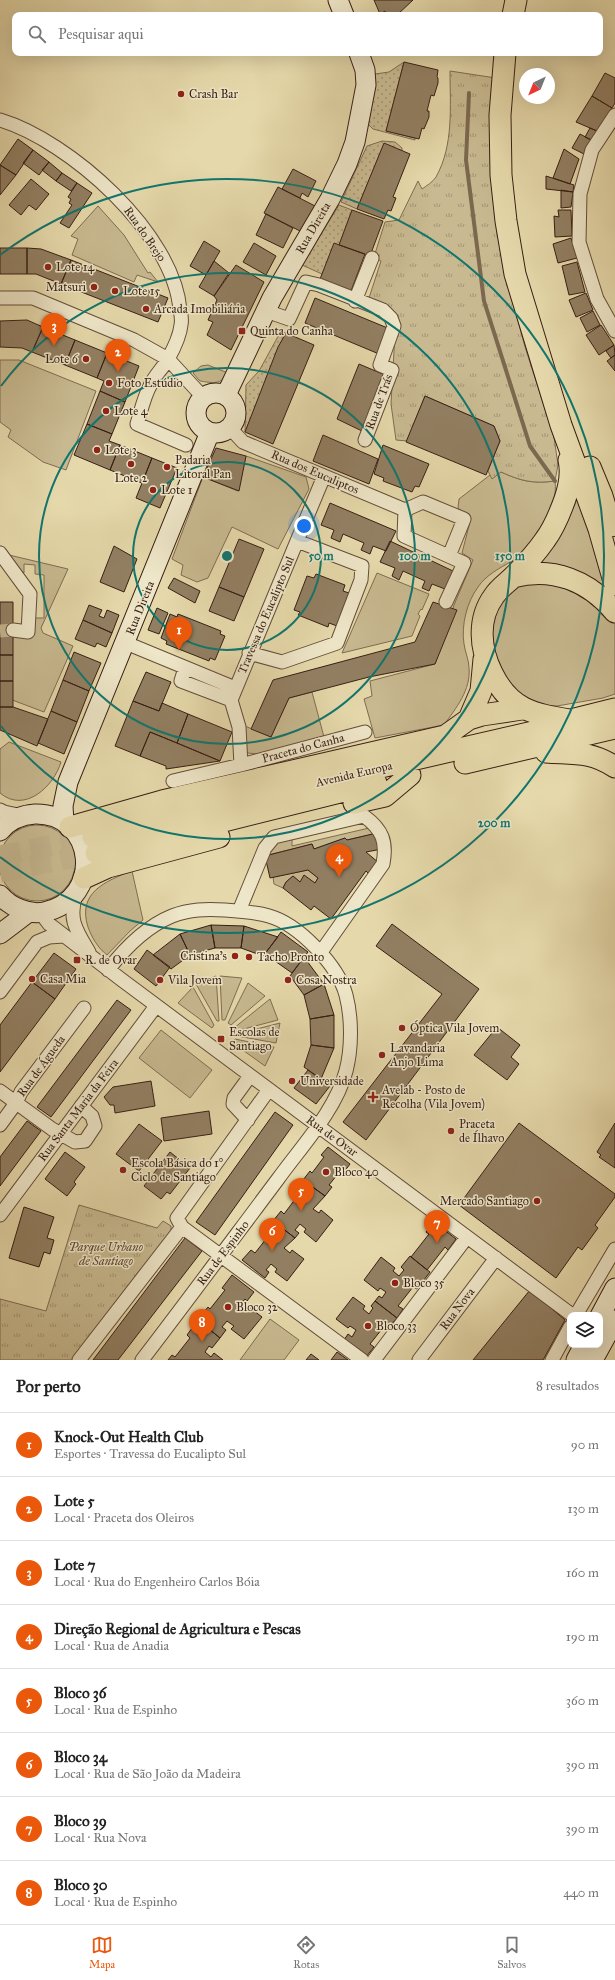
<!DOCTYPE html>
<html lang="pt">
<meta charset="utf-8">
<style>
body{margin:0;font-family:"IM FELL Great Primer",serif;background:#f2f2f2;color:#222}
.controls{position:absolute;right:12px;bottom:12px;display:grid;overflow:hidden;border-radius:8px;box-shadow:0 4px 16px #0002}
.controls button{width:36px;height:36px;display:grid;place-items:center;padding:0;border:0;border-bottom:1px solid #e0e0e0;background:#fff;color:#222;font:20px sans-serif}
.compass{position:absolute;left:519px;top:68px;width:36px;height:36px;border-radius:50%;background:#fff;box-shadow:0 4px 16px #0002;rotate:223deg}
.you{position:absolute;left:304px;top:526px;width:14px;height:14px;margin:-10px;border:3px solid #fff;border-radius:50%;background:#1a73e8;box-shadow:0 0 0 6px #1a73e833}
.badge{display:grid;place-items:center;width:26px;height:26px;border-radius:50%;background:#ea580c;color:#fff;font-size:13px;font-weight:700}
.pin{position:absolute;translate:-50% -33px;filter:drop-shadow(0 1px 2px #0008)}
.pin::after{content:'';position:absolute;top:21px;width:14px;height:12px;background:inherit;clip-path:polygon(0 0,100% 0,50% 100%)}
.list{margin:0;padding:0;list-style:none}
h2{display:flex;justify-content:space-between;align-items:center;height:52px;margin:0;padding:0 16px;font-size:17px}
h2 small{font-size:13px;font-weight:400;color:#767676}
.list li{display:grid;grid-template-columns:26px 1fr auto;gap:12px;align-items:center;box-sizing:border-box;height:64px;padding:0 16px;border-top:1px solid #e0e0e0}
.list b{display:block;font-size:15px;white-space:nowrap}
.list p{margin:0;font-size:13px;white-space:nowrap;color:#767676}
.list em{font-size:13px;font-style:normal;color:#767676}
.icon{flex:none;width:22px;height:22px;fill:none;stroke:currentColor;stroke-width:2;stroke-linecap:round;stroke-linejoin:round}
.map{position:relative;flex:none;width:615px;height:1360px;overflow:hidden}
.search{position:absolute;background:#fff;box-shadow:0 4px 16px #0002;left:12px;right:12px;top:12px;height:44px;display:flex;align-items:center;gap:10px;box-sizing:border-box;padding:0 14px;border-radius:8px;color:#767676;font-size:15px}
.sheet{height:564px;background:#fff}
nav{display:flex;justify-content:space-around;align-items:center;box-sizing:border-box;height:56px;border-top:1px solid #e0e0e0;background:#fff;font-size:11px;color:#767676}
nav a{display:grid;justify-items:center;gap:2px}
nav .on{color:#ea580c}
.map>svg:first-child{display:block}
</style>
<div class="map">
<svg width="615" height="1360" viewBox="0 0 615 1360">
<defs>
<pattern id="park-tufts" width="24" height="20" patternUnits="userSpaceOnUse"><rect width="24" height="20" fill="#c8b990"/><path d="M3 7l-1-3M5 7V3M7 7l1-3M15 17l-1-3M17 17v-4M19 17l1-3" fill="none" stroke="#a39674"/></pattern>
<pattern id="garden-dots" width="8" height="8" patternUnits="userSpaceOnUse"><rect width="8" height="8" fill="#c8b990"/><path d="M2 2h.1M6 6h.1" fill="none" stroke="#a39674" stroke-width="1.8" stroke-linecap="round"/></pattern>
</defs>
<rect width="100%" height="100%" fill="#e5d8aa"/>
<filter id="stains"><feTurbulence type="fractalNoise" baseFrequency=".005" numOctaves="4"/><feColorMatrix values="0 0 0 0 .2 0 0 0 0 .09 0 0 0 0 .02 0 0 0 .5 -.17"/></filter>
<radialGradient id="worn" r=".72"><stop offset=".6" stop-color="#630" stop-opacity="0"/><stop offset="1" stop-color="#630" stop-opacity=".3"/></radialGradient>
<path fill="#c8b990" stroke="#806c52" d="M98 206 124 235 148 273 150 272 158 282 137 275 134 282 72 255 78 239 71 236Z
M0 360H19L96 391 66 470 43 462 8 437 11 430 0 422Z
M208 365 228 373C221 385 213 383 200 381L193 373 201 366Z
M246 456 306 477 309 489 278 549 232 527 208 578 197 582 181 575 183 565 172 559 203 477 238 491Z
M501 472C521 481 533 484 555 481 559 509 534 545 512 561 500 568 486 575 478 587 467 602 461 625 464 644 465 652 469 660 469 668 471 690 456 708 444 725L375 738 364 699 372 696 370 681 435 664 454 605 473 560 462 553 471 518 458 508 459 499 490 475Z
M579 482 614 596 533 567Z
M9 555 68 569 41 628 43 633 73 646 44 712 7 698 13 636 34 618H44V575L35 574V565L24 564V573L10 559Z
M377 573 429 594 422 610 421 609 418 614 420 616 412 636 342 653Z
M533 581 584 591 615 619V694L603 698 557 706 541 705 522 697 497 672 490 624 508 590Z
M312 692 324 737 257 754 248 753 244 749 245 726 271 737 289 698Z
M9 742 61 762C54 786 25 814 0 793V749Z
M-1 863a38 38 0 1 1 76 0a38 38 0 1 1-76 0Z
M369 828 377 833 347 840 345 838 314 849 312 844 268 855 274 843 292 837V846Z
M308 870 318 878 315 883 300 882 293 876 286 882 283 888 274 884 273 877Z
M132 871 143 920 130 931 107 955C98 948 92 938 88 927 77 893 105 881 132 871Z
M216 976 219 1021H217L196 984Z
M220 976 242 978 225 1020H222Z
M248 983 265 996 231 1025 228 1023Z
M193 987 214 1025 212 1028 178 1003Z
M270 999 278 1020 236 1031 234 1028Z
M280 1023 276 1043 237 1036V1034Z
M161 1030 212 1070 190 1098 139 1058Z
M235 1039 274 1047 265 1066 233 1043Z
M270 1319 299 1340 284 1360H240Z"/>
<path fill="url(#park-tufts)" stroke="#806c52" d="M450 71 496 78 512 298 525 347 554 437 558 465 555 481C533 484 521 481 501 472L492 479 488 471 500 441 494 426 425 396 407 441 396 440 391 404 396 316 369 298 381 261 374 257 385 222 399 220 418 181 422 189C426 186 433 182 436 177 454 145 450 106 450 71Z
M79 1205 157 1228 163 1221 171 1226V1233L76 1360H0V1299L46 1311Z"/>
<path fill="url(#garden-dots)" stroke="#806c52" d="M404 62 386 131 415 138V140L373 129 367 123 375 74 389 72Z
M382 141 395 142 402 148V151L384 144 357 209 341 202 367 146Z
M339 205 352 210 339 245 322 274 302 265Z
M281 331 286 333 245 432 246 385 259 371Z"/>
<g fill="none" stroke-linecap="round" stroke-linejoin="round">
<path stroke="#7c684f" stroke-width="4" d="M469 93 466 160 484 301 530 446 555 481"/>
</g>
<path fill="#927f62" stroke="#381f14" d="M374 0H413L397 15H386L385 11 380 14Z
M404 62 438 70 437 77 438 78V83L434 96 431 95 427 111H429V117L424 129 422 128 419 139 386 131Z
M605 73 615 78V103L612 108 592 96Z
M592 96 612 108 597 131 576 122Z
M590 128 597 131 593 141 585 137Z
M580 134 593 141 584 154 572 148Z
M18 139 33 150 16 175 0 165Z
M384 143 410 154 393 197 396 198 391 211 388 210 384 219 357 209Z
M564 149 579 159 570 184 553 178Z
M33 150 49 162 39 175 23 163Z
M49 162 62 173 56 181 42 170Z
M0 165 16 175 0 195Z
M293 169 316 181 308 197 302 193 300 198 282 189Z
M62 173 77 183 71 191 56 181Z
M546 176 574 185 573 192 546 189Z
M31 179 49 194 36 210 29 205 21 215 9 205Z
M77 183 92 193 69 228 60 223 72 205 69 203 71 199 68 197Z
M278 187 317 207 302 232 264 213Z
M561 190 573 192 571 207 561 208Z
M352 210 383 221 370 256 339 245Z
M558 210H571L572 236 555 237 554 216 559 217Z
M266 214 293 228 283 248 256 235Z
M571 238 577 258 558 263 553 244Z
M204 241 220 251 206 275 190 266Z
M254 243 276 256 266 275 243 262Z
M334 243 365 254 351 291 320 279Z
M0 248H27V274H0Z
M27 248 41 249 71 260 61 284 36 274H27Z
M71 260 168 298 158 322 61 284Z
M214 261 229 273 214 296 199 287Z
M577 262 585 292 569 295 562 266Z
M236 265 264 282 231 350 207 335 213 322 208 320 217 300 214 296Z
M586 293 593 310 576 317 569 300Z
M315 298 390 329 379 354 305 323Z
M593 311 600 325 587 332 580 318Z
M27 320 43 327 32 352 22 348 0 347V321Z
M601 325 614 345 599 355 586 335Z
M43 327 75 340 65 365 32 352Z
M286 333 314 345 273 444 245 432 278 347Z
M75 340 107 353 97 378 65 365Z
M614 345 615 355 611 358 606 351Z
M107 353 139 366 125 402 100 391 104 381 97 378Z
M615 355V371L607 361Z
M359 364 385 375 362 431 337 419Z
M100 391 125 402 112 434 87 424Z
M425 396 494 426 500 441 486 475 406 442Z
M87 424 112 434 109 441 120 445 110 470 74 455Z
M323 435 378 459 369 484 313 461Z
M120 445 152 458 142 483 110 470Z
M383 445 429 464 419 487 415 486 412 492 383 481 384 478 374 474Z
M216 448 246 456 239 491 203 477Z
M152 458 177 468 160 508 136 498Z
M330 503 396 531 386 551 373 546 370 554 361 550 364 543 343 534 340 542 331 538 334 530 321 525Z
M239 539 264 549 244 597 219 587Z
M390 541 453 571 445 589 432 584 429 591 422 588 425 581 403 571 399 580 392 576 395 568 380 562Z
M114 546 137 559 124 592 100 582Z
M316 574 345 585 343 591 349 593 337 626 329 623 328 627 298 615 300 612 294 610 307 576 314 578Z
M174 578 200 591 195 603 168 588Z
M219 587 244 597 234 621 209 611Z
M0 602H13V629H0Z
M433 602 457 610 435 664 369 677 289 698 271 737 251 729 273 680 415 642Z
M89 605 102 610 99 616 104 618 107 610 119 615 112 633 83 620Z
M157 608 168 613 159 634 148 630Z
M170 614 177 617 178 614 221 631 220 634 225 636 215 660 210 658 209 661 166 644 167 641 161 638Z
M83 620 112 633 106 647 97 643 95 647 75 639Z
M0 629H13V655H0Z
M74 652 101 663 89 691 63 680Z
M0 655H13V681H0Z
M146 672 171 682 159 711 133 701Z
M63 680 89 691 77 722 51 711Z
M0 681H13V707H0Z
M133 701 159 711 162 703 188 714 177 743 150 732 140 756 115 746Z
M0 707H13L48 719 37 746 0 730Z
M51 711 77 722 64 754 38 743Z
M188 714 232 732 220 761 177 743Z
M150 732 177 743 220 761 166 769V766L140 756Z
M377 833 382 849 366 852 379 863 370 875 366 871 331 919 314 906 311 910 283 888 286 882 293 876 300 882 304 875 315 883 318 878 308 870 270 878 265 856 312 844 314 849 345 838 347 840Z
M392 924 479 989 366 1140 343 1122 442 994 376 946Z
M211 925 215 948 190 955 180 934Z
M211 925 244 926 241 948H215Z
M244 926 278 937 263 956 241 948Z
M281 932 308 952 292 973 265 954Z
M180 934 190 955 171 969 153 955Z
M147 950 170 967 156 986 134 969Z
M54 953 76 969 55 999 32 982Z
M304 957 324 984 304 995 290 976Z
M32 982 55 999 0 1072V1025Z
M324 984 334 1015 310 1019 304 995Z
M117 1000 131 1010 51 1117 37 1107Z
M334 1015V1048L311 1045 310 1019Z
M497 1027 520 1045 511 1057 519 1064 507 1080 474 1055Z
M311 1045 334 1048 321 1079 304 1067Z
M308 1070 330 1086 316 1104 294 1088Z
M151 1081 155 1106 115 1113 114 1105H110L104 1097 113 1087Z
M209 1111 212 1134 164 1141 161 1118Z
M275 1112 293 1125 215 1235 196 1222Z
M27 1121 41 1131 0 1186V1157Z
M519 1123 615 1194V1197L595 1225 598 1228 582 1250 578 1247 556 1278 459 1205Z
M615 1123V1168L599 1157 601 1155 597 1152Z
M139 1124 162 1141 139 1171 116 1154Z
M328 1147 350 1164 344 1172 341 1170 329 1185 332 1187 325 1196 303 1180 310 1171 312 1173 324 1157 321 1155Z
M65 1152 85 1167 74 1182 76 1184 67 1196 45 1179Z
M170 1152 190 1168 170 1194 167 1192 161 1199 144 1186Z
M303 1180 325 1196 313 1209 319 1213 321 1210 333 1220 316 1242 304 1232 306 1229 300 1224 295 1230 299 1233 295 1238 273 1221 281 1211 284 1214 299 1194 295 1191Z
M24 1207 54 1217 47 1238 54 1240 50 1254 44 1252 39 1267 9 1258Z
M273 1221 295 1238 284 1248 290 1253 292 1250 304 1259 287 1281 275 1272 277 1269 271 1264 266 1270 269 1272 265 1278 242 1260 251 1250 255 1253 270 1234 266 1230Z
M434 1222 456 1239 448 1250 445 1247 427 1270 411 1257 429 1234 426 1232Z
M185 1238 202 1251 118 1360H93Z
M410 1256 430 1272 417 1289 413 1287 398 1306 403 1309 397 1318 375 1301 379 1296 382 1298 386 1292 380 1288 378 1291 364 1280 381 1257 395 1268 393 1271 399 1276 404 1270 401 1267Z
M232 1275 254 1292 247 1301 245 1299 240 1305 246 1309 249 1307 262 1317 244 1339 231 1329 234 1326 227 1321 222 1327 226 1330 220 1338 198 1320 208 1307 210 1309 225 1290 222 1288Z
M530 1290 565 1320 543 1360H473Z
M353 1297 365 1306 363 1309 369 1314 373 1308 371 1306 375 1301 397 1318 389 1327 386 1324 370 1344 374 1347 366 1357 344 1340 348 1334 352 1337 356 1330 350 1326 348 1328 336 1319Z
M198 1320 220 1338 212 1348 209 1346 205 1352 211 1357 214 1353 223 1360H168L172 1355 175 1357 190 1338 187 1335Z
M337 1352 348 1360H331Z
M311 1354 319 1360H306Z"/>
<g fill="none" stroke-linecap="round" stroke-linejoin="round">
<path stroke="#c2b38c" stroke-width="13" stroke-dasharray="13 6" stroke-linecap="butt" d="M0 631 13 630"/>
<path stroke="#c2b38c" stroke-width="21" stroke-dasharray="21 10" stroke-linecap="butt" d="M0 856 93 837
M0 872 96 853"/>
<g stroke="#634d3a" stroke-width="15">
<path id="street" d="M615 115 592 150 580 194 579 242 597 299 615 331
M0 120C70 141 174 234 180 310 181 314 182 320 181 325 180 335 173 350 168 359 163 368 155 375 151 384 144 396 141 411 137 424L186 445
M0 298H33L134 340 168 359 203 397
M355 301 372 258
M266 311 289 319 306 282 319 285 383 310 391 318 394 326 380 365 392 370 365 440
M230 428 243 442 405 510 423 502 464 519 449 556
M405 510 404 536 464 563 446 602
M0 553 30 594 28 632 13 630
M126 643 235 688
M249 653 282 662 337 643 361 580 362 566 297 541
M185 668 181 681 231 700
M231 700 324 476
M231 700 239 727 241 765 365 732
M173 781 241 765
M0 810 4 812 23 816
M76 894C68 919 76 930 89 952
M239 911 265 848 274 837 364 816C383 830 387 842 383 864L321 952
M40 912 49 924 122 980 572 1315
M108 970C125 948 145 927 172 916 190 909 206 909 225 910 240 911 255 912 269 916 298 924 338 965 346 995 352 1018 352 1048 346 1071 336 1110 301 1147 278 1179 233 1239 188 1300 142 1360
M0 992 37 942 49 937 64 936
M0 1091 52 1129 75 1142 85 1141 95 1126 92 1116 81 1106
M268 1091 177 1218 182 1227 362 1360
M248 1120 233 1104 234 1098 250 1076
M0 1125 16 1103 21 1092 84 1008
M0 1215 156 1006
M576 1315 615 1249
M79 1360 182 1227
M374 1360 467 1237
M419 1360 496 1258
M552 1360 570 1327"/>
</g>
<g stroke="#381f14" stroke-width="21">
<path id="secondary" d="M338 0 344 15
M196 413a20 20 0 1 1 40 0a20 20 0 1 1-40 0Z
M226 395 272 298 330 199 347 164 355 142 366 85 365 70 359 53
M64 822 63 806 68 782 210 432
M0 831C8 821 21 815 35 814 96 813 105 899 44 912 29 915 10 907 0 895
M0 934 29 912
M600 1316 615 1288
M576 1360 584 1345
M593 1360 615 1320"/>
</g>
<g stroke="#381f14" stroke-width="23">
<path id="primary" d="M513 15 516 0
M505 53 500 115 501 175 506 221 515 274 561 425 599 529 615 585
M569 460C572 473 569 487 565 499 560 513 554 528 545 540 536 553 524 566 513 577 507 583 499 588 494 596 477 619 480 649 492 673 510 710 533 714 570 720
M590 467 602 496 611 526
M513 577C553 566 589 581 615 612
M469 719 481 691 484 659
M434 744 469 719 482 715 522 709
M546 752C574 754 590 751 615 767
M465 763 615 728
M354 803 385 796 410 775
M70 827 162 801 445 736
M93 837 333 778 546 729 571 720 615 709
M96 853 376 783
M84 878 108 867 219 837"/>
</g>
<use href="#street" stroke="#eee6c8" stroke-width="13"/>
<use href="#secondary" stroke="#eee6c8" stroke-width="19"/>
<use href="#primary" stroke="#e5d8aa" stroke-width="21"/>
</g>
<g fill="none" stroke="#0f766e" stroke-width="2">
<circle cx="227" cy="556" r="94"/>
<circle cx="227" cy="556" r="188"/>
<path d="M1 386A283 283 0 1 1 1 726"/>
<path d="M0 255A377 377 0 1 1 0 857"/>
</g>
<g fill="#8f2418" stroke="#eee6c8" stroke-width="1.5">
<circle cx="181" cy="94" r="4"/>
<circle cx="48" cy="267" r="4"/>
<circle cx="94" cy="287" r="4"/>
<circle cx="115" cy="291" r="4"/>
<circle cx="146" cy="309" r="4"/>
<rect x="238" y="327" width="8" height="8" rx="2"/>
<circle cx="86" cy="359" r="4"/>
<circle cx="109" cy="383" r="4"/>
<circle cx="106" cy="411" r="4"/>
<circle cx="97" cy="450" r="4"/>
<circle cx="131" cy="464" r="4"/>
<circle cx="167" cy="467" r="4"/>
<circle cx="153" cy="490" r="4"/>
<circle cx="235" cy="956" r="4"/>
<circle cx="249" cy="957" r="4"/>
<rect x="73" y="956" width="8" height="8" rx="2"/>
<circle cx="32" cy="979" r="4"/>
<circle cx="160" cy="980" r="4"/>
<circle cx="288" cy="980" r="4"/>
<circle cx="402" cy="1028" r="4"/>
<rect x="217" y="1035" width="8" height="8" rx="2"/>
<circle cx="382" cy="1055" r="4"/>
<circle cx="292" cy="1081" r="4"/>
<path d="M371 1091h4v4h4v4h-4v4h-4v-4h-4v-4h4z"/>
<circle cx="451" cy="1131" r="4"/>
<circle cx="123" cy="1170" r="4"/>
<circle cx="326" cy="1172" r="4"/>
<circle cx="537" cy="1201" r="4"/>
<circle cx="395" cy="1283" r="4"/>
<circle cx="228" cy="1307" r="4"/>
<circle cx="368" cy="1326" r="4"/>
</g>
<g text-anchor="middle" stroke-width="3" stroke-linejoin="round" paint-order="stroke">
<g font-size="12" fill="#381f14" stroke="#eee6c8" text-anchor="start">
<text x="189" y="98">Crash Bar</text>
<text x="56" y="271">Lote 14</text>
<text x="86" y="291" text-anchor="end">Matsuri</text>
<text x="123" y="295">Lote 15</text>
<text x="154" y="313">Arcada Imobiliária</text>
<text x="250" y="335">Quinta do Canha</text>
<text x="78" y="363" text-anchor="end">Lote 6</text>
<text x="117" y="387">Foto Estúdio</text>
<text x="114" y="415">Lote 4</text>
<text x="105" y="454">Lote 3</text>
<text x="175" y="464">Padaria<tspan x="175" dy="14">Litoral Pan</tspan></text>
<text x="131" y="482" text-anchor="middle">Lote 2</text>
<text x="161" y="494">Lote 1</text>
<text x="227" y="960" text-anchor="end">Cristina's</text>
<text x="257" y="961">Tacho Pronto</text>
<text x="85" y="964">R. de Ovar</text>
<text x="40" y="983">Casa Mia</text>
<text x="168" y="984">Vila Jovem</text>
<text x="296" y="984">Cosa Nostra</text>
<text x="410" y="1032">Óptica Vila Jovem</text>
<text x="229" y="1036">Escolas de<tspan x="229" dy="14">Santiago</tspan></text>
<text x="390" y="1052">Lavandaria<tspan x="390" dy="14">Anjo Lima</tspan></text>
<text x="300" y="1085">Universidade</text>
<text x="382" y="1094">Avelab - Posto de<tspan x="382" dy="14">Recolha (Vila Jovem)</tspan></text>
<text x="459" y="1128">Praceta<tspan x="459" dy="14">de Ílhavo</tspan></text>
<text x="131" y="1167">Escola Básica do 1°<tspan x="131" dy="14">Ciclo de Santiago</tspan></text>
<text x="334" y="1176">Bloco 40</text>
<text x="529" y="1205" text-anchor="end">Mercado Santiago</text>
<text x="403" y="1287">Bloco 35</text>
<text x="236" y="1311">Bloco 32</text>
<text x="376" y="1330">Bloco 33</text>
</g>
<g font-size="12" fill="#381f14" stroke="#eee6c8">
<text transform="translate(313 228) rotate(-60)" y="4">Rua Direita</text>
<text transform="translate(145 234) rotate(55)" y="4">Rua do Brejo</text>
<text transform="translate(379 402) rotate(-70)" y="4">Rua de Trás</text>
<text transform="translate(315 472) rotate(23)" y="4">Rua dos Eucaliptos</text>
<text transform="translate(140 608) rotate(-68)" y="4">Rua Direita</text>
<text transform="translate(266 615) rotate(-67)" y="4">Travessa do Eucalipto Sul</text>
<text transform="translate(303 748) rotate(-15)" y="4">Praceta do Canha</text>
<text transform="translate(354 774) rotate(-13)" y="4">Avenida Europa</text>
<text transform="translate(41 1066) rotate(-54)" y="4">Rua de Águeda</text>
<text transform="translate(78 1110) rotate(-53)" y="4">Rua Santa Maria da Feira</text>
<text transform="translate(332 1136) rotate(36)" y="4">Rua de Ovar</text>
<text transform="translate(223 1253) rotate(-53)" y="4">Rua de Espinho</text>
<text transform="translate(457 1309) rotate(-53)" y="4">Rua Nova</text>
</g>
<g font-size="12" font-style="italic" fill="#5c4633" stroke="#eee6c8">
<text x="106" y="1251">Parque Urbano<tspan x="106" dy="14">de Santiago</tspan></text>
</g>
</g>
<circle cx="227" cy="556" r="6" fill="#0f766e" stroke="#eee6c8" stroke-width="2"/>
<g font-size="12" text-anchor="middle" font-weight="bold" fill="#0f766e" stroke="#eee6c8" stroke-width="3" stroke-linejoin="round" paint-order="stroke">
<text x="321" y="560">50 m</text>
<text x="415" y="560">100 m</text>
<text x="510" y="560">150 m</text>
<text x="494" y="827">200 m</text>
</g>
<rect width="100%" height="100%" filter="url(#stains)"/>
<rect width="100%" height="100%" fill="url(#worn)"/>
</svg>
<div class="controls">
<button><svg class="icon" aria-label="layers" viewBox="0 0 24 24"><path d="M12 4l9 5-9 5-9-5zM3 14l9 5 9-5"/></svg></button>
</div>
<svg class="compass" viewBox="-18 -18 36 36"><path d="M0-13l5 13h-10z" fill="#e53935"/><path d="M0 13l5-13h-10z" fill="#767676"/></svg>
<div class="you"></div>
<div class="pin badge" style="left:179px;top:650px">1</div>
<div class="pin badge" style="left:118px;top:372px">2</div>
<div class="pin badge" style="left:54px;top:346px">3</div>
<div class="pin badge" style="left:339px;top:877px">4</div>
<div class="pin badge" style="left:301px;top:1211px">5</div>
<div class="pin badge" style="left:272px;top:1251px">6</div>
<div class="pin badge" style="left:437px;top:1243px">7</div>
<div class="pin badge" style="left:202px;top:1342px">8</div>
<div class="search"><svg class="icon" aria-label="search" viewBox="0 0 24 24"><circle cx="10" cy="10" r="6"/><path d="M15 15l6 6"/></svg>Pesquisar aqui</div>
</div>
<section class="sheet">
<h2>Por perto<small>8 resultados</small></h2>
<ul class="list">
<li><span class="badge">1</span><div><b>Knock-Out Health Club</b><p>Esportes · Travessa do Eucalipto Sul</p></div><em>90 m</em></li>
<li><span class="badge">2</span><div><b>Lote 5</b><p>Local · Praceta dos Oleiros</p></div><em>130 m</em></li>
<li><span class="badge">3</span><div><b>Lote 7</b><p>Local · Rua do Engenheiro Carlos Bóia</p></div><em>160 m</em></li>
<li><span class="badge">4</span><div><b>Direção Regional de Agricultura e Pescas</b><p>Local · Rua de Anadia</p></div><em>190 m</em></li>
<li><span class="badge">5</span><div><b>Bloco 36</b><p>Local · Rua de Espinho</p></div><em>360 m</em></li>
<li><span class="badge">6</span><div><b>Bloco 34</b><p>Local · Rua de São João da Madeira</p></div><em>390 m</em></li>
<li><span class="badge">7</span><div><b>Bloco 39</b><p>Local · Rua Nova</p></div><em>390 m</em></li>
<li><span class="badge">8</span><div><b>Bloco 30</b><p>Local · Rua de Espinho</p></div><em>440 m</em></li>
</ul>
</section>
<nav>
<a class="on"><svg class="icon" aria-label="map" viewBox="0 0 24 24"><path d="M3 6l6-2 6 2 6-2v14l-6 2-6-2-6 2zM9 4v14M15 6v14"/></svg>Mapa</a>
<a><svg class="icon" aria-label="directions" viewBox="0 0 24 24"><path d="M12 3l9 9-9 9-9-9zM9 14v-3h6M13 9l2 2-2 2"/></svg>Rotas</a>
<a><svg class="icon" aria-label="saved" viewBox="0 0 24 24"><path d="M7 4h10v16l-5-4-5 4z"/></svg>Salvos</a>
</nav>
